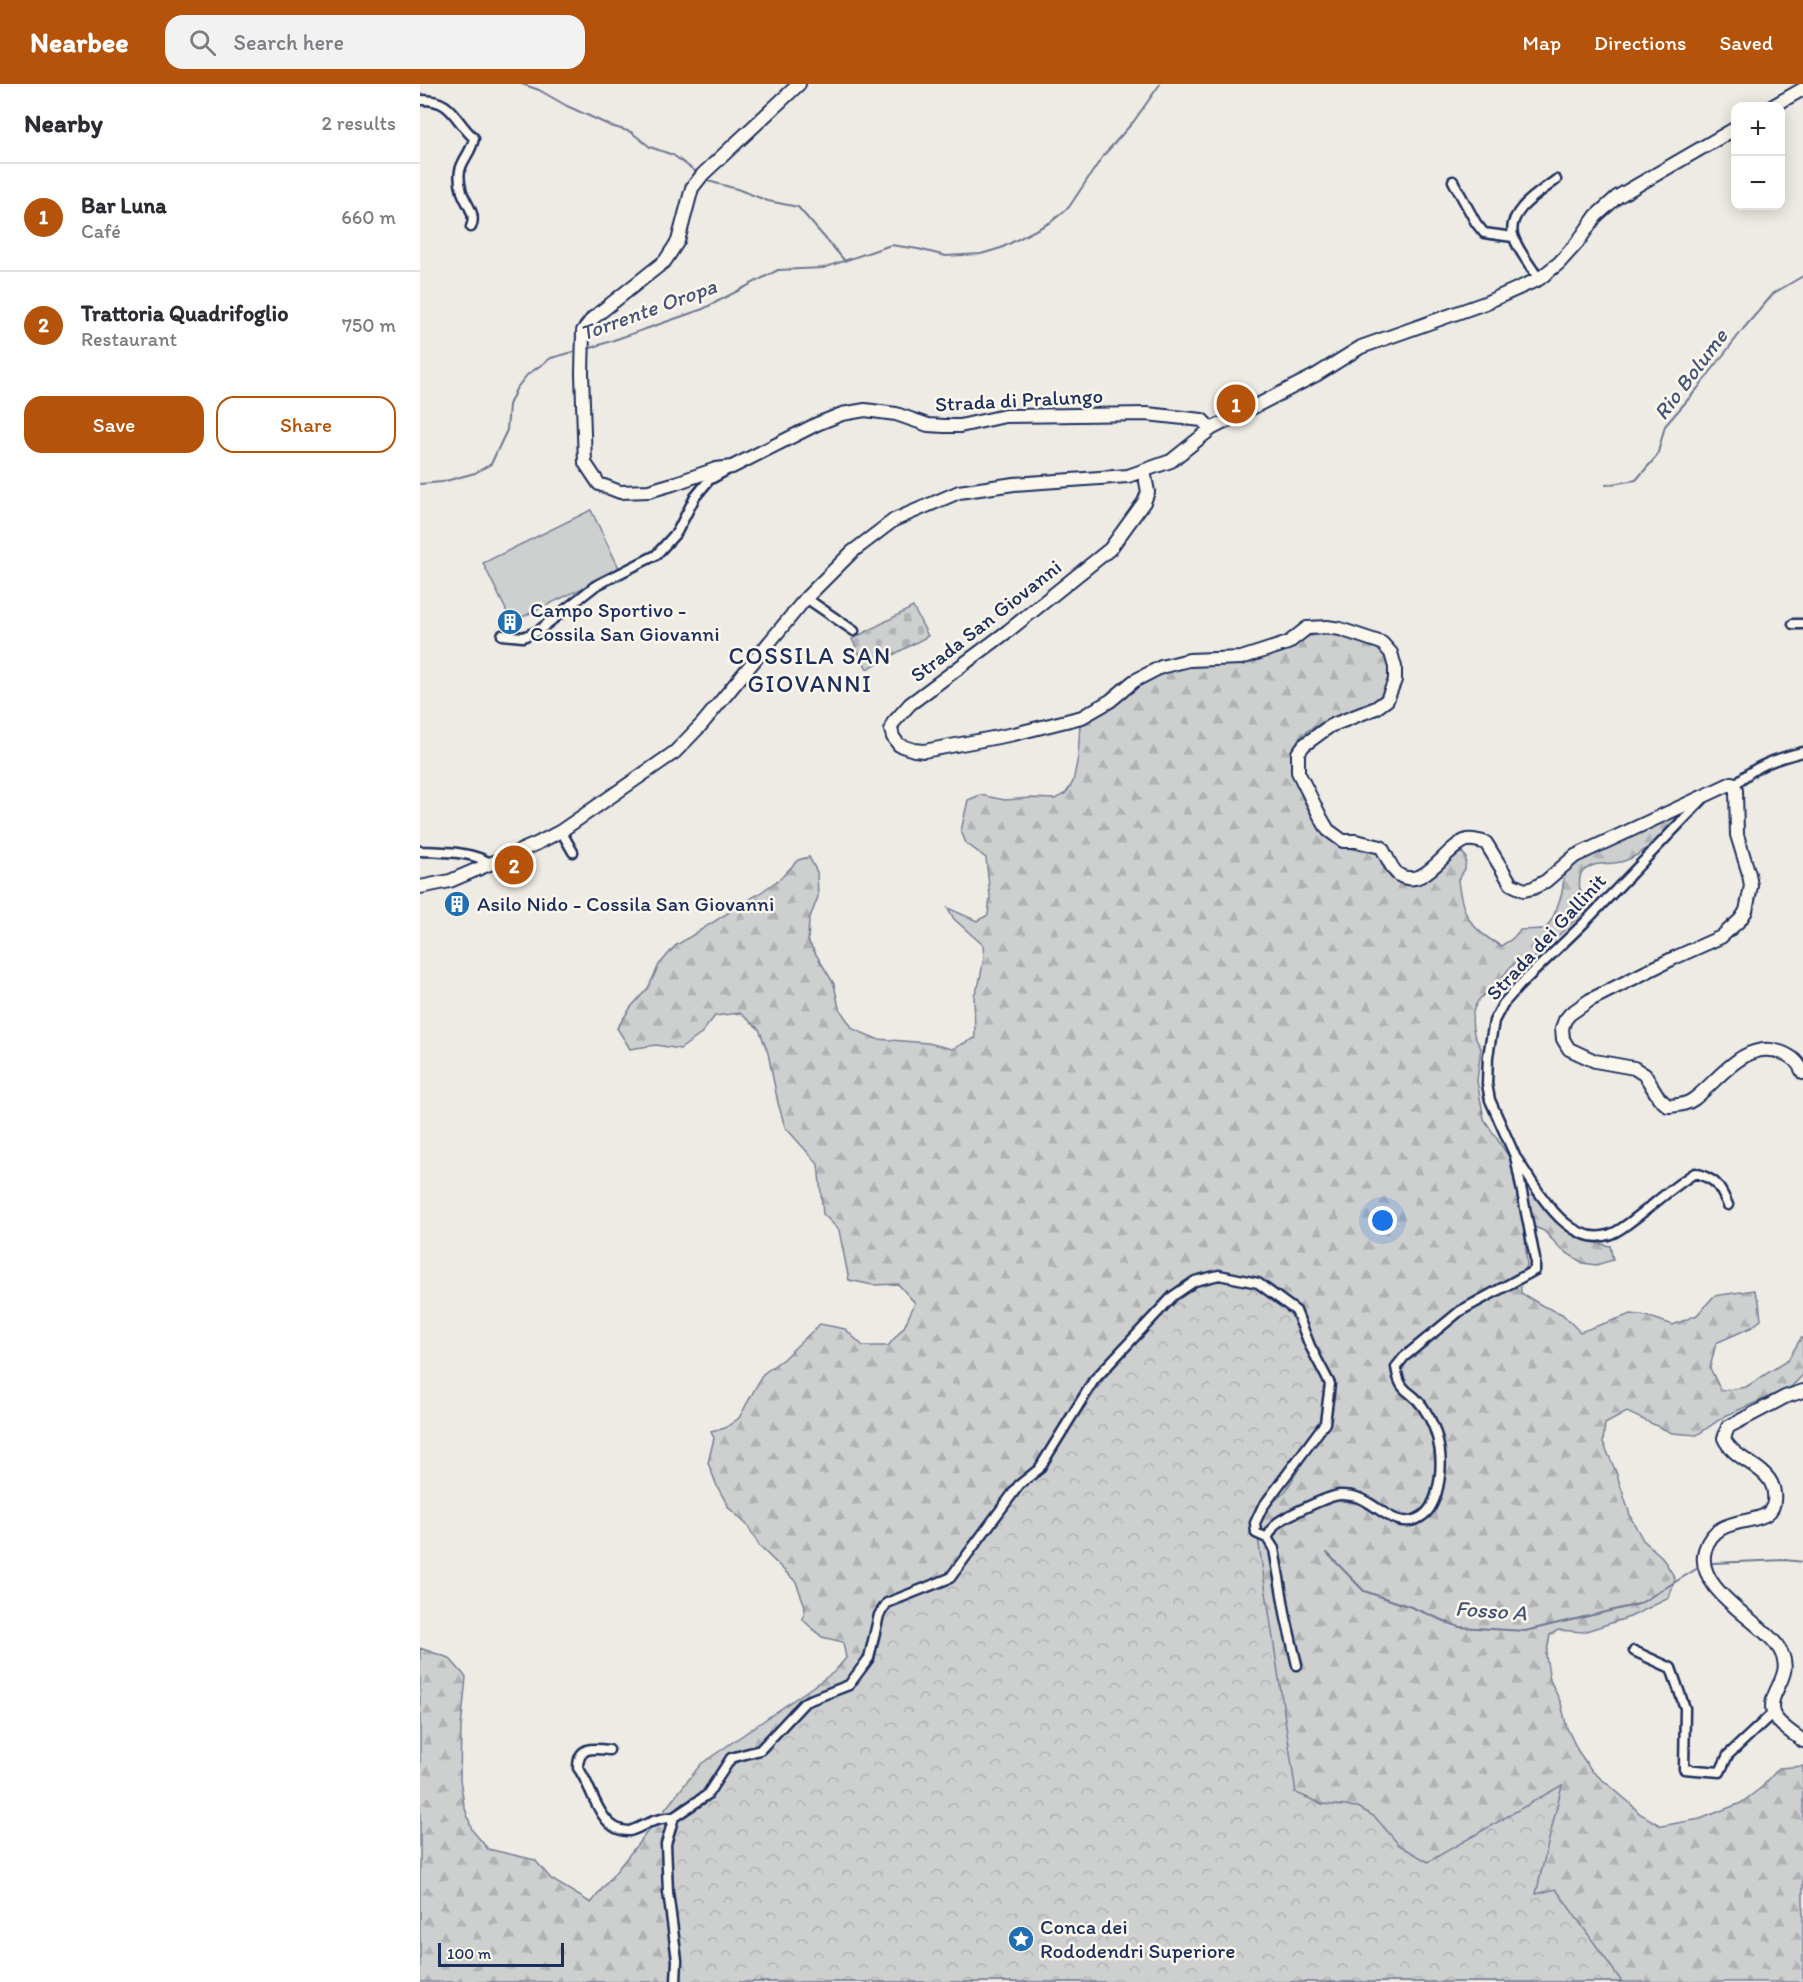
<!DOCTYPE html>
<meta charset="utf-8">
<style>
body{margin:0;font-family:Itim,sans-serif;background:#f2f2f3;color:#2b2b33}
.controls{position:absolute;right:18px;top:18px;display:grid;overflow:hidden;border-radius:12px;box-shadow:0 3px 15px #0003}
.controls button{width:54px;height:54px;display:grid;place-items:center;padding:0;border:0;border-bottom:2px solid #e1e1e2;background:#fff;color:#2b2b33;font:30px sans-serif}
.scale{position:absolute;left:18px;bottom:15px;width:126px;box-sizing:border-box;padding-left:6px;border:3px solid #1b2f5e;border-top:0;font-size:16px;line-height:21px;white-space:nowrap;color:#1b2f5e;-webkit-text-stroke:4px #fbf7ec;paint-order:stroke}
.you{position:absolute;left:963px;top:1137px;width:21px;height:21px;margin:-15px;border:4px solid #fff;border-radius:50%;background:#1a73e8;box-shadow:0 0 0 9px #1a73e833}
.badge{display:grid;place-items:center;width:39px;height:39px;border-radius:50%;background:#b45309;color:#fff;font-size:20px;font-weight:700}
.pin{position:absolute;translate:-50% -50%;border:3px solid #fff;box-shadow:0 2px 6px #0006}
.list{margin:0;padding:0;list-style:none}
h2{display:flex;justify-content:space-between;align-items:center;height:78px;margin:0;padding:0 24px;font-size:26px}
h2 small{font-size:20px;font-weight:400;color:#7c7c81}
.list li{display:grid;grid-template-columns:39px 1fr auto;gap:18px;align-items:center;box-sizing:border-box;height:108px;padding:0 24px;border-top:2px solid #e1e1e2}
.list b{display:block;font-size:22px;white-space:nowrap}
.list p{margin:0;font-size:20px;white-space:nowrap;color:#7c7c81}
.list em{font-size:20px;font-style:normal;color:#7c7c81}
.actions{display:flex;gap:12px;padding:18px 24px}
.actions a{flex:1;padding:14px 0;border:2px solid #b45309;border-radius:18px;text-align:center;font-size:21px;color:#b45309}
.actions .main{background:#b45309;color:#fff}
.icon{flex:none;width:33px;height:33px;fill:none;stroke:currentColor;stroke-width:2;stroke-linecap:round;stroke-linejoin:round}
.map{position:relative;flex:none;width:1383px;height:1898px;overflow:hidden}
header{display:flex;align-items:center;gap:36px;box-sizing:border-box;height:84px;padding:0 30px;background:#b45309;color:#fff}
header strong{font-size:28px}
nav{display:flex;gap:33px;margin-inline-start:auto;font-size:21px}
.search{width:420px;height:54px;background:#f2f2f3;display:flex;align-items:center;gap:15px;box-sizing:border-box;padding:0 21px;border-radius:18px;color:#7c7c81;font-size:22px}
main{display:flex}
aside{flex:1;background:#fff}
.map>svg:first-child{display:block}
</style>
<header>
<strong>Nearbee</strong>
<div class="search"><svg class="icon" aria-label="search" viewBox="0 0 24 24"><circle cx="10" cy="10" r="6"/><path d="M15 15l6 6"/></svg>Search here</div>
<nav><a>Map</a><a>Directions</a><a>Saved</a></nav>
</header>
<main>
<aside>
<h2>Nearby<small>2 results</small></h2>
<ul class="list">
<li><span class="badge">1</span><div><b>Bar Luna</b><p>Café</p></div><em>660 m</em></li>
<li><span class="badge">2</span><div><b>Trattoria Quadrifoglio</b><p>Restaurant</p></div><em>750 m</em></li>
</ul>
<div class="actions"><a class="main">Save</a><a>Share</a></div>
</aside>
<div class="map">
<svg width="1383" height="1898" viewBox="0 0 1383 1898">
<defs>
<pattern id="forest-firs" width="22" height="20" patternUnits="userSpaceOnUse" patternTransform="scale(1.5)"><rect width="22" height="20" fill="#cecfcf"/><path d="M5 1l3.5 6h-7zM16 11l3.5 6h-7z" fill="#b0b2b4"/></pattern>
<pattern id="cemetery-stones" width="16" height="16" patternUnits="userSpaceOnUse" patternTransform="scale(1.5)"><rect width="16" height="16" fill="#cecfcf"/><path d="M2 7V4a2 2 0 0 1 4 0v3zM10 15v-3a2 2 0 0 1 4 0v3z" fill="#b0b2b4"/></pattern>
<pattern id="park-crowns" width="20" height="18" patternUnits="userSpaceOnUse" patternTransform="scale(1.5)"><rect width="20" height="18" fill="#cecfcf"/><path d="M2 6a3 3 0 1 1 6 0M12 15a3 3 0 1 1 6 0" fill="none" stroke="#b0b2b4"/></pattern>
</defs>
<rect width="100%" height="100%" fill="#eeebe4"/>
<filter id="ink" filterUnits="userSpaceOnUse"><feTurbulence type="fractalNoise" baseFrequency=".0167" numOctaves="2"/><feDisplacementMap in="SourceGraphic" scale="12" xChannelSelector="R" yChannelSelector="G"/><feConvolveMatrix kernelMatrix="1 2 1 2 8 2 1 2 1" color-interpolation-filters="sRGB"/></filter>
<g filter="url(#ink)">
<path fill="url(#forest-firs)" stroke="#747f96" stroke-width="1.5" d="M911 548C925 552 961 560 968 574 969 577 970 584 970 588 972 636 894 624 875 661 869 672 874 690 878 701 886 727 904 758 932 765 941 767 954 765 962 772 971 779 979 791 986 799L1042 768 1046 773 1045 785 1038 796C1042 831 1050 845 1081 862L1092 855 1100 846 1125 845C1133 836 1137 824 1141 812 1144 804 1142 792 1148 785 1164 767 1236 741 1262 730 1244 747 1228 769 1204 777 1187 783 1178 774 1161 789 1157 804 1160 811 1172 820L1112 876C1095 878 1090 880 1082 895 1081 898 1080 901 1078 903 1075 906 1069 907 1066 909 1047 923 1050 948 1061 964L1057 997 1064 1035 1106 1099 1133 1134 1154 1150 1166 1157 1190 1162 1193 1176 1176 1181 1163 1179 1142 1166 1124 1147 1112 1142 1105 1153 1107 1182 1100 1192 1101 1209 1123 1222 1142 1230 1160 1248 1211 1230 1227 1232 1253 1241 1277 1231 1294 1212 1334 1206 1339 1217 1341 1236 1332 1243 1296 1259 1290 1284 1301 1307 1326 1303 1368 1276 1381 1254 1383 1255V1291L1371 1303 1305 1332 1277 1351 1252 1349 1207 1328 1185 1340 1183 1358 1196 1388 1211 1434 1223 1456 1242 1473 1255 1494 1249 1514 1210 1533 1163 1548 1138 1546 1130 1551 1126 1572 1130 1596 1141 1619 1147 1644 1158 1667 1172 1687 1210 1719 1219 1729 1241 1742 1280 1735 1321 1719 1342 1703 1359 1684 1383 1682V1898H0V1564L29 1574 46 1593 41 1644 40 1695 44 1721 52 1746 68 1765 115 1776 131 1795 171 1819 281 1680 414 1588 426 1574 423 1558 402 1553 383 1536 385 1522 376 1498 340 1463 327 1441 309 1424 297 1402 288 1379 294 1354 291 1348 305 1344 319 1334 343 1290 363 1275 400 1240 425 1245 443 1262H468L484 1243 495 1219 478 1200 453 1201 429 1196 419 1146 403 1130 398 1080 365 1043 358 1019 348 969 339 945 320 929 295 932 280 951 260 965 236 961 210 965 197 944 211 923 228 904 239 881 255 862 340 809 361 794 378 776 389 773 397 788 398 813 389 836 388 857 414 900 419 924 433 945 457 955 508 959 532 965 555 954 554 911 559 900 564 874 563 861 534 835 528 824 557 837 568 831 570 812 566 774 546 759 541 747 548 716 560 711 585 716 610 714 635 715 646 709 653 698 658 673 660 641 726 596 744 588 766 583 820 580 866 565 886 553Z"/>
<path fill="url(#cemetery-stones)" stroke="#747f96" stroke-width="1.5" d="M493 523 508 552 447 585 432 555Z"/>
<path fill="url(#park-crowns)" stroke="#747f96" stroke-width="1.5" d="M813 1191 879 1230 907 1299 902 1346 865 1408 835 1434 876 1709 902 1720 938 1723 955 1733 979 1761 1008 1778 1142 1701 1116 1810 1136 1805 1202 1898H257V1850L249 1761 256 1726 282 1709 312 1679 339 1662 386 1621 426 1598 454 1570 461 1534 469 1523 527 1490 602 1405 645 1352 683 1296 770 1196Z"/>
<path fill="#cecfcf" stroke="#747f96" stroke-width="1.5" d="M171 426 200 486 92 538 63 479Z"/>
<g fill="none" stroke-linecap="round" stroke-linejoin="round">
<path stroke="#6d7892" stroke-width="2" d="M102 0 119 6 147 22 191 42 211 48 230 63 253 71 275 87
M288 97 317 105 348 117 378 123 425 177
M168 265 283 225 358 186 403 184 471 161 498 165 526 172 561 170 581 164 631 138 649 123 683 72 714 37 740 0
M0 400 22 398 55 389 71 380 87 346 89 321 96 305 107 291 131 274 157 267
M1186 401 1216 396 1237 372 1245 342 1278 304 1324 244 1354 209 1383 192
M907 1469 944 1507 991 1523 1039 1543 1105 1547 1219 1520 1278 1484
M1293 1479 1365 1476 1383 1478"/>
<g stroke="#1b2f5e" stroke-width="13">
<path id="street" d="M0 16C33 15 33 35 54 54 50 76 33 78 42 108 46 120 57 130 51 143
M1033 97 1056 139 1064 149 1093 153
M1119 195C1111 182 1099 168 1094 154 1084 129 1120 108 1136 96
M386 514 434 547
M1373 540H1383
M82 551 103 553 118 547 175 502 236 471 257 448 275 413 289 396 307 386
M1315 701C1333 682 1358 674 1383 668
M141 747 153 768
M0 767C25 768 50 767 72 780
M1097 1075C1118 1107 1155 1177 1202 1144 1227 1127 1249 1105 1275 1089 1296 1095 1299 1101 1308 1121
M1214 1567 1251 1584 1265 1624 1264 1685 1300 1688 1308 1671 1353 1629
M877 1581 866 1534 854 1465 847 1454C850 1449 853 1443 857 1439 866 1432 910 1411 920 1411 925 1411 934 1412 939 1414 957 1420 975 1445 997 1435 1008 1430 1012 1422 1016 1411 1025 1381 1021 1349 1003 1323 990 1304 980 1311 976 1283L984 1273 1040 1227 1115 1186V1175L1095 1072 1070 1016 1067 1000 1068 972 1074 937 1083 920 1099 902 1164 839 1283 715
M189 1666C172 1664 158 1662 158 1684 172 1701 179 1748 209 1747 216 1746 224 1740 231 1738 238 1735 246 1734 254 1733L246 1760 248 1808 257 1876 256 1898
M254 1733 287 1711 311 1674 340 1666 385 1618 429 1601 449 1574 459 1531 467 1519 530 1494 599 1401 619 1385 674 1296 753 1212 775 1197 799 1191 838 1199 876 1227 890 1262 910 1300 905 1339 842 1424 835 1439 836 1449 847 1454"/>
</g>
<g stroke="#1b2f5e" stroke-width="16">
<path id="secondary" d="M379 0 283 90 272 104 258 157 245 177 173 234 163 247 162 289 165 379 179 400 200 408 229 407 253 400 296 385 312 383 397 340 422 330 445 326 476 330 508 341 524 342H540L585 332 727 330 782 336 791 345
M1353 22 1383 5
M724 387 728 408 724 418 690 465 588 547 490 620 473 639 471 645 473 653 479 661 494 666 504 667 594 650 662 633 690 617 714 597 741 583 769 576 821 574 868 559 887 544 907 543 920 545 962 559 971 569 975 583V596L967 616 956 624 910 642 884 661 878 669V688L901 734 908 746 923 757H936L961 763C967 771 971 786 979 791 1005 807 1026 762 1047 756 1053 755 1060 757 1066 759L1091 800 1104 806 1113 804 1126 797 1155 772 1312 699 1316 706 1317 751 1329 790 1331 802 1326 827 1320 836 1301 853 1254 874 1170 916 1150 930 1145 936 1142 944 1143 955 1149 965 1175 977 1214 984 1225 991 1239 1014 1248 1022C1258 1021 1266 1021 1274 1015 1299 996 1324 956 1360 968 1372 972 1379 978 1383 989
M0 803 30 797 116 760 141 747 255 668 282 640 386 514 432 468 474 436 539 408 594 400 708 392 751 377 791 345 896 291 941 263 1065 219 1119 195 1139 179 1157 159 1176 132 1197 113 1316 44
M1383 1307 1365 1313 1308 1343 1304 1354C1314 1378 1352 1382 1354 1409 1359 1452 1298 1421 1285 1466 1274 1504 1337 1535 1356 1560 1380 1591 1346 1605 1353 1629 1357 1640 1374 1650 1383 1657"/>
</g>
<use href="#street" stroke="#fbf7ec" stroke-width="8"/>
<use href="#secondary" stroke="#fbf7ec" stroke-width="12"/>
</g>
</g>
<defs>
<g id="building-disc" transform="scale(1.35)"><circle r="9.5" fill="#1f6fb2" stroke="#fbf7ec"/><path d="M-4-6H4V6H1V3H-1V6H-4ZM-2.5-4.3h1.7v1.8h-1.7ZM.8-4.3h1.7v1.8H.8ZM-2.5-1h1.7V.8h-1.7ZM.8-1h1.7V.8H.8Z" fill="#fff"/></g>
<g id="sight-disc" transform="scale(1.35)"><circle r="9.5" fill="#1f6fb2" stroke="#fbf7ec"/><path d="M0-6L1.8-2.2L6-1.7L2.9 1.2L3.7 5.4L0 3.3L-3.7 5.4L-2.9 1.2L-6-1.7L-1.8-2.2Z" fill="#fff"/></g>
</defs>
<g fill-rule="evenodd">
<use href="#building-disc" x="90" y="538"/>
<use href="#building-disc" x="37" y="820"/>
<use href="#sight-disc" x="601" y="1855"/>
</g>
<g text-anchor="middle" stroke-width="5" stroke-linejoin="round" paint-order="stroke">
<g font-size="21" fill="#1b2f5e" stroke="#fbf7ec">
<text transform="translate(599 316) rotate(-3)" y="7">Strada di Pralungo</text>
<text transform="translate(566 537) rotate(-38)" y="7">Strada San Giovanni</text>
<text transform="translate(1126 853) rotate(-47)" y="7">Strada dei Gallinit</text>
</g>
<g font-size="21" fill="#1b2f5e" stroke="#fbf7ec" text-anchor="start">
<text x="110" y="533">Campo Sportivo -<tspan x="110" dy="24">Cossila San Giovanni</tspan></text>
<text x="57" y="827">Asilo Nido - Cossila San Giovanni</text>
<text x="620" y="1850">Conca dei<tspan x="620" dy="24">Rododendri Superiore</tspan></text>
</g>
<g font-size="22" font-style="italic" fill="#445378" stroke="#fbf7ec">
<text transform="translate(228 225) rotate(-20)" y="8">Torrente Oropa</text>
<text transform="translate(1270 290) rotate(-53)" y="8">Rio Bolume</text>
<text transform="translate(1071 1526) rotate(4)" y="8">Fosso A</text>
</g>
<g font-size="24" letter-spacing="1.5" fill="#1b2f5e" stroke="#fbf7ec">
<text x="390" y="580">COSSILA SAN<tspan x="390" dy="28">GIOVANNI</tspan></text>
</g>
</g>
</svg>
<div class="controls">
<button>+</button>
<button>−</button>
</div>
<div class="scale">100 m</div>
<div class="you"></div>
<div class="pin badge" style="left:816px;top:320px">1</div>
<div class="pin badge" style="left:94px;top:781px">2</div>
</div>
</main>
